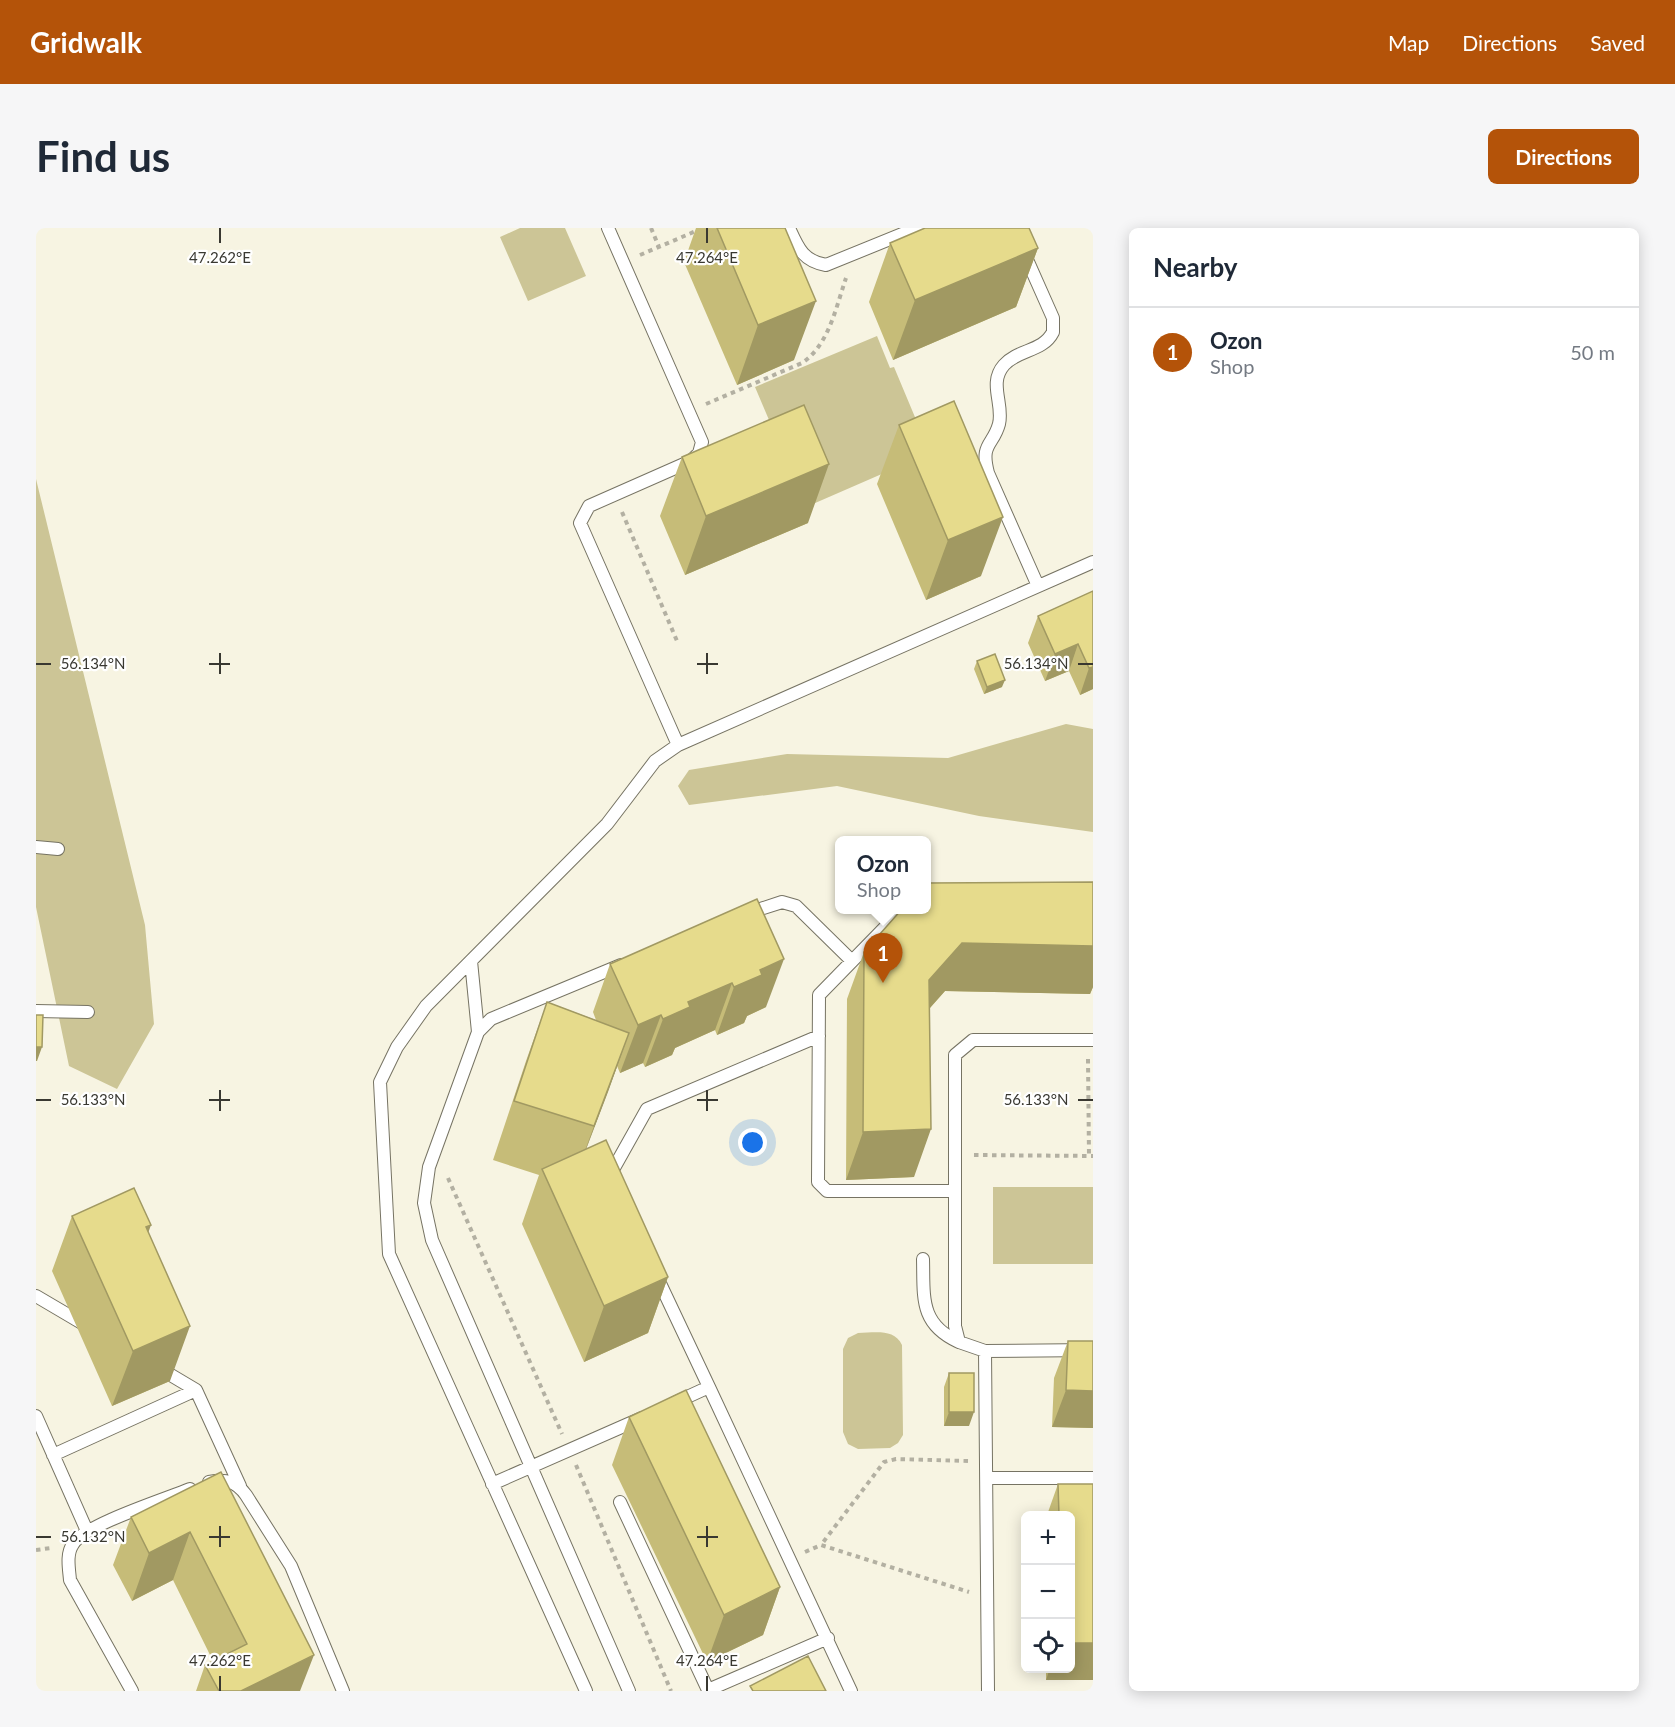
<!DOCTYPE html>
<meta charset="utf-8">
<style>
body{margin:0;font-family:Lato,sans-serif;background:#f6f6f7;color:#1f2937}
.controls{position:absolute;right:18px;bottom:18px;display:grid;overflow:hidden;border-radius:9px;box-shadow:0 3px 15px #0003}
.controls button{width:54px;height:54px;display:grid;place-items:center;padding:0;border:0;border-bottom:2px solid #e0e1e3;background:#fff;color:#1f2937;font:30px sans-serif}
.you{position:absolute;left:717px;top:915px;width:21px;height:21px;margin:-15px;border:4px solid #fff;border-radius:50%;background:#1a73e8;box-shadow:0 0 0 9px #1a73e833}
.badge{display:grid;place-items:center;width:39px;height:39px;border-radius:50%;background:#b45309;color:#fff;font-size:20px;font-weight:700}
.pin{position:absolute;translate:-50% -50px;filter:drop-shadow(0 2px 3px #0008)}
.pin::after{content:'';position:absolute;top:32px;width:21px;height:18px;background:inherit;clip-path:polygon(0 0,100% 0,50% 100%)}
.popup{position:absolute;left:799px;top:608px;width:96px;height:78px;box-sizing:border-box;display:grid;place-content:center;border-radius:9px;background:#fff;filter:drop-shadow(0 2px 4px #0005);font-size:20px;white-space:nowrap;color:#747a83}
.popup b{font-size:22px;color:#1f2937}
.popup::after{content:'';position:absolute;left:50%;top:100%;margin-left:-12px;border:12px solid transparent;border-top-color:#fff}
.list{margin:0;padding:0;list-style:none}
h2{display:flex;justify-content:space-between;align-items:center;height:78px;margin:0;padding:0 24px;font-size:26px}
h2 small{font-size:20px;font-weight:400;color:#747a83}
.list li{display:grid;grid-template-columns:39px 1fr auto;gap:18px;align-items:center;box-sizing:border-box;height:90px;padding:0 24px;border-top:2px solid #e0e1e3}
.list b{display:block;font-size:22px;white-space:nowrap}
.list p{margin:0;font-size:20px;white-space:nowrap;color:#747a83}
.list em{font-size:20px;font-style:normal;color:#747a83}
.icon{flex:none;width:33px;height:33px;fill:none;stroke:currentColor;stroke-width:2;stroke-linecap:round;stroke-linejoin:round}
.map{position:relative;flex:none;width:1057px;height:1463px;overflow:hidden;border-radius:9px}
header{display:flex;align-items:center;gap:36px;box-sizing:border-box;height:84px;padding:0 30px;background:#b45309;color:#fff}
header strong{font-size:28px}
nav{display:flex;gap:33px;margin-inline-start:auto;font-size:21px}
.intro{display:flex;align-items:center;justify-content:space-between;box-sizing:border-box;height:144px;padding:0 36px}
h1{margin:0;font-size:42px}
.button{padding:15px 27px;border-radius:9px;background:#b45309;color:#fff;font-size:21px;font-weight:700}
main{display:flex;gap:36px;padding:0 36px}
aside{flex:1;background:#fff;border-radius:9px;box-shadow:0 3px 15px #0003}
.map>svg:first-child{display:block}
</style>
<header>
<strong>Gridwalk</strong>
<nav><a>Map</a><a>Directions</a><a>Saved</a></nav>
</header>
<div class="intro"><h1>Find us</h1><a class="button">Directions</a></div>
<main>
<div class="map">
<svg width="1057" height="1463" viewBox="0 0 1057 1463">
<rect width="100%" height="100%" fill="#f7f4e2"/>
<path fill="#ccc596" d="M484 0H529L550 48 492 73 464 9Z
M841 108 854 140 858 139 894 225 770 279 719 159Z
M0 251 109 697 118 796 81 861 33 838 0 679Z
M1030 496 1057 501V604L943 588 801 558 653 577 642 558 653 542 751 526 912 530Z
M957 959H1057V1036H957Z
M822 1105C838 1105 858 1100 866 1117L867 1207 862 1215 854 1220 822 1221 812 1216 807 1204V1121L812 1110Z"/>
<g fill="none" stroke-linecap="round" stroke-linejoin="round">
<g stroke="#767363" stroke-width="14">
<path id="lane" d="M572 0 666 214 663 225 655 233 553 278 544 295 642 517 1057 334
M753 0C762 20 767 33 790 37L881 0
M977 0 1017 90V104C1007 124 982 121 968 137 952 155 968 176 963 196 957 218 944 215 952 245L1002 358
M0 619 22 621
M866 682 783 767 782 954 791 963H919
M709 686 746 674 760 678 816 733
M435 733 442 804
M585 737 455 791 442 804 393 939 388 975 396 1012 593 1463
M0 783 52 784
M1057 812H937L919 827V1098L923 1114 949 1123 1057 1122
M574 947 611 881 783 808
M887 1031C888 1069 883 1096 923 1114
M621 1049 673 1159
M0 1068 51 1098
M949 1123 952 1463
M123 1140 160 1162 204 1258
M638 1175 673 1159 815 1463
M0 1188 51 1303
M17 1227 160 1162
M951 1250H1057
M173 1254C190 1251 200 1253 210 1267L255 1338 307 1463
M456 1256 606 1190
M584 1274 672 1462 792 1410
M96 1463 34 1352C33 1340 30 1326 37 1316 48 1297 130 1271 154 1261
M550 1463 353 1026 344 854 361 819 390 778 571 596 619 533 642 517"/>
</g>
<path stroke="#b3b0a2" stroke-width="4" stroke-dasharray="4.5 4.5" stroke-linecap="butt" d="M615 0 623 19
M604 27 667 0
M670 176 766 135C793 117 800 79 810 50
M586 284 641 413
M1052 831 1053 928
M938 927 1057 928
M412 950 526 1206
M932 1233 860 1231 848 1234 785 1317 933 1364
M540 1237 635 1463
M0 1322 15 1320
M769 1324 785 1317"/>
<use href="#lane" stroke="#fff" stroke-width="12"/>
</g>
<path fill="#c6bc78" d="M660 0H749L758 132 701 157 648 34Z
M854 15 1002 20 980 79 857 132 833 74Z
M863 197 945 348 890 372 841 256Z
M646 229 772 295 649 347 624 288Z
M1057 363V461L1044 467 1033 443 1009 453 992 415 1002 388Z
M941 433 966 459 948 466 938 441Z
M1057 654V759L1054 766 909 763 894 780 878 949 810 952 811 771 828 724Z
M721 671 730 779 711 788 708 795 681 807 679 802 639 820 636 827 609 839 607 835 584 845 581 838 550 921 632 1049 612 1105 548 1134 486 996 503 947 457 932 490 833 511 774 560 792 557 784 574 736Z
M36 988 112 1004 134 1153 76 1178 16 1043Z
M1032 1113H1057V1200L1016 1199 1018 1150Z
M913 1145 933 1198H908V1159Z
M593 1189 744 1359 727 1407 671 1434 576 1237Z
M185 1244 264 1463H160L169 1437 177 1433 137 1352 96 1373 77 1337 95 1289Z
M1022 1256H1057V1452H1010V1440H1035V1287H1011Z"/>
<path fill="#a19962" d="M1002 20 980 79 857 132 879 72Z
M780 73 758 132 701 157 722 97Z
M793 236 772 295 649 347 670 288Z
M967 289 945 348 890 372 912 312Z
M1042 416 1033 443 1009 453 1019 426Z
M1057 439V461L1044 467 1053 440Z
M969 452 966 459 948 466 951 459Z
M926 715 1057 718V759L1054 766 909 763 876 800 893 752Z
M748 731 730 779 711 788 708 795 681 807 698 759 724 742Z
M696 755 679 802 639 820 636 827 609 839 627 791 652 774Z
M625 787 607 835 584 845 602 797Z
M593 805 572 864 536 958 558 898Z
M0 819H6L1 833H0Z
M895 901 878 949 810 952 827 904Z
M115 997 95 1052 110 999Z
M632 1049 612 1105 548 1134 568 1078Z
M154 1098 134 1153 76 1178 97 1123Z
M1030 1162 1057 1163V1200L1016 1199Z
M913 1184H938L933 1198H908Z
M154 1304 137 1352 96 1373 113 1325Z
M744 1359 727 1407 671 1434 688 1387Z
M1035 1415H1057V1452H1010L1014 1440H1035Z
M278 1427 264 1463H205Z"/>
<path fill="#e6db8c" stroke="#a19962" stroke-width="1.5" d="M681 0H749L780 73 722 97Z
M889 0H993L1002 20 879 72 854 15Z
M918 173 967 289 912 312 863 197Z
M768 177 793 236 670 288 646 229Z
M1057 363V439L1053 440 1042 416 1019 426 1002 388Z
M959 426 969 452 951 459 941 433Z
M1057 654V718L926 715 893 752 895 901 827 904 828 724 866 681H891V655Z
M721 671 748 731 724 742 726 747 698 759 696 755 652 774 654 779 627 791 625 787 602 797 574 736Z
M511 774 593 805 558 898 478 873Z
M0 787H7L6 819H0Z
M570 912 632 1049 568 1078 506 941Z
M98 960 115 997 110 999 154 1098 97 1123 36 988Z
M1032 1113H1057V1163L1030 1162Z
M913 1145H938V1184H913Z
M650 1162 744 1359 688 1387 593 1189Z
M185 1244 278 1427 205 1463H183L169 1437 211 1416 154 1304 113 1325 95 1289Z
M1022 1256H1057V1415H1035V1287H1023Z
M772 1428 790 1463H717L714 1458Z"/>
<path fill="none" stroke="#393831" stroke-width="2" d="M184 0V15M671 0V15M184 425V446M671 425V446M0 436H15M173 436H194M661 436H682M1042 436H1057M184 862V883M671 862V883M0 872H15M173 872H194M661 872H682M1042 872H1057M184 1298V1319M671 1298V1319M0 1309H15M173 1309H194M661 1309H682M184 1448V1463M671 1448V1463"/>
<g font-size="15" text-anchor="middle" fill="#393831" stroke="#fff" stroke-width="4.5" stroke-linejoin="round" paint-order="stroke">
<text x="184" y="35">47.262°E</text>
<text x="671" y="35">47.264°E</text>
<text x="57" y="441">56.134°N</text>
<text x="1000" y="441">56.134°N</text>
<text x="57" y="877">56.133°N</text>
<text x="1000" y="877">56.133°N</text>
<text x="57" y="1314">56.132°N</text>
<text x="184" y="1438">47.262°E</text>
<text x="671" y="1438">47.264°E</text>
</g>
</svg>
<div class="controls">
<button>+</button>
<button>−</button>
<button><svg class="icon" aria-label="locate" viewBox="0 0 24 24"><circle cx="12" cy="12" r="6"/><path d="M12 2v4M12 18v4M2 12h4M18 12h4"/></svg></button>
</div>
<div class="you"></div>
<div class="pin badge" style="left:847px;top:755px">1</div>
<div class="popup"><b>Ozon</b>Shop</div>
</div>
<aside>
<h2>Nearby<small></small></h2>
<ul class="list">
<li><span class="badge">1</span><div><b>Ozon</b><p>Shop</p></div><em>50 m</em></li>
</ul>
</aside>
</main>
